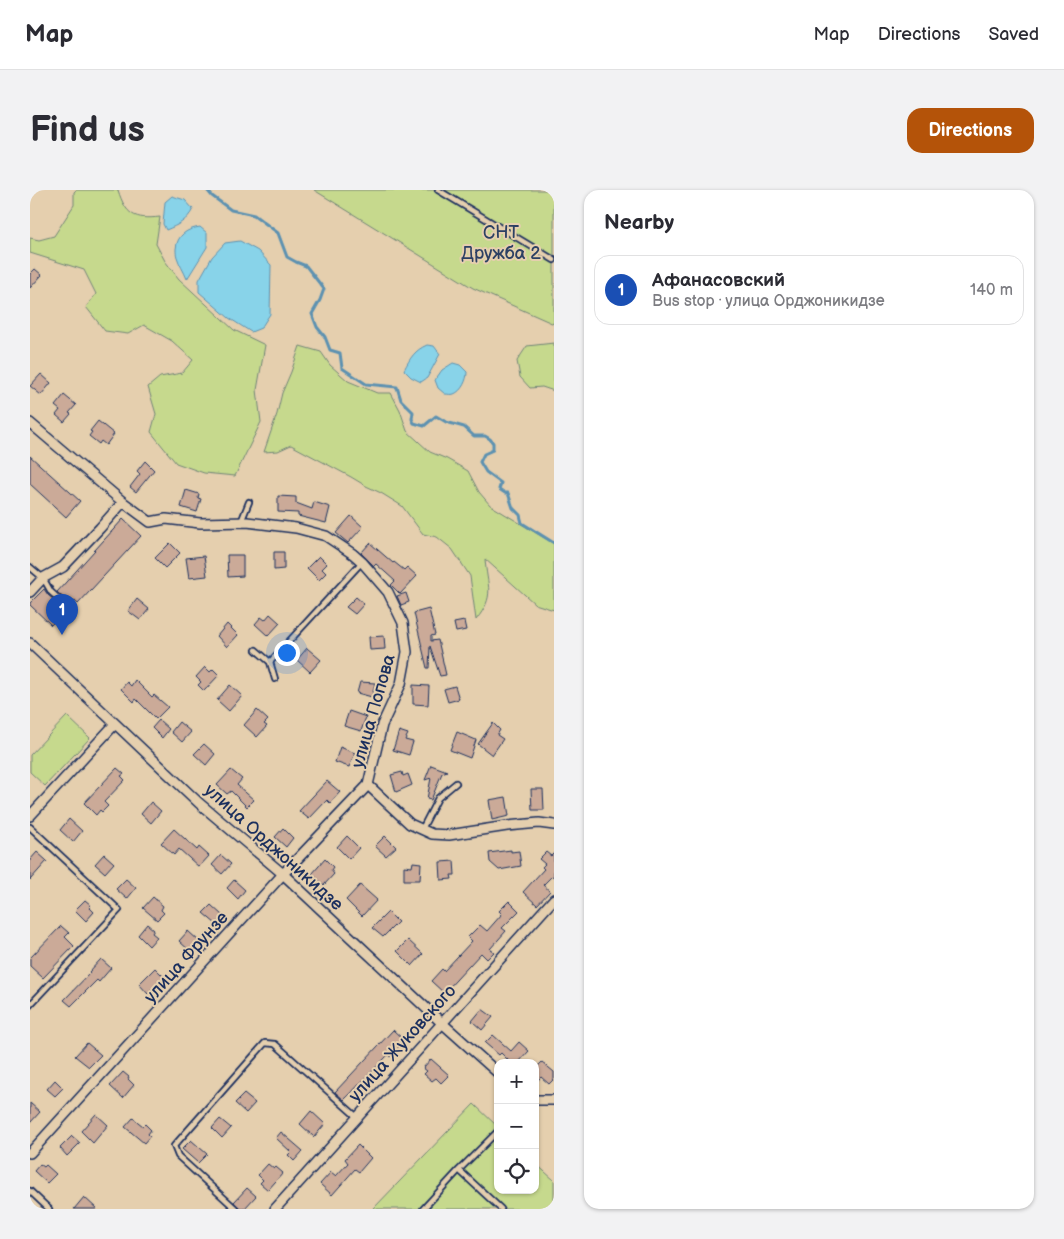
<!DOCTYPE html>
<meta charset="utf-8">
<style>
body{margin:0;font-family:"Balsamiq Sans",sans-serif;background:#f2f2f3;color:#2b2b33}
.controls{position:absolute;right:15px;bottom:15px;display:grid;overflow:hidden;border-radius:10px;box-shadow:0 1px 4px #0004}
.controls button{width:45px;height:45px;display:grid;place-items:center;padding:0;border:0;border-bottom:1px solid #e1e1e2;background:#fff;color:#2b2b33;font:25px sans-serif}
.you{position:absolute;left:256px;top:462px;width:18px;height:18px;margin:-12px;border:4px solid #fff;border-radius:50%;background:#1a73e8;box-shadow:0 0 0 8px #1a73e833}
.badge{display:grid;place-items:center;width:32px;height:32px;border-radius:50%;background:#b45309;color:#fff;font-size:16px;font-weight:700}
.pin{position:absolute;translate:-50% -41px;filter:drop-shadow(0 1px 2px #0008)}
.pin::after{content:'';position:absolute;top:26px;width:18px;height:15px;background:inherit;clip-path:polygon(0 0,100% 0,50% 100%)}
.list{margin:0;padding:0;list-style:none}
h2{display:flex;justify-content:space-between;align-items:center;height:65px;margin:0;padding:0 20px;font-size:21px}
h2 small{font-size:16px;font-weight:400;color:#7c7c81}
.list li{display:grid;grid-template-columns:32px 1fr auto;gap:15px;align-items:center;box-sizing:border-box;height:70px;margin:0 10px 10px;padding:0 10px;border:1px solid #e1e1e2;border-radius:15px}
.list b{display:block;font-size:19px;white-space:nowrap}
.list p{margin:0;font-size:16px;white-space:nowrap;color:#7c7c81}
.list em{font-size:16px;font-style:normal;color:#7c7c81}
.icon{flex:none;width:28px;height:28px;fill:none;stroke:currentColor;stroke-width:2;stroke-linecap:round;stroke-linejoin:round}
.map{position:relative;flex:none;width:524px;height:1019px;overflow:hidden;border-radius:15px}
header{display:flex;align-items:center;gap:30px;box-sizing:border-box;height:70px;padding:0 25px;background:#fff;border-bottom:1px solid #e1e1e2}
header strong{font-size:24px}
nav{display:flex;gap:28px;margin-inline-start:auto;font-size:18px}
.intro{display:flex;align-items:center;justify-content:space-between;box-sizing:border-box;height:120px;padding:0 30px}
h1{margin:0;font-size:35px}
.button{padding:12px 22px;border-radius:15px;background:#b45309;color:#fff;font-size:18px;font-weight:700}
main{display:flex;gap:30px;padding:0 30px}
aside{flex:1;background:#fff;border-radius:15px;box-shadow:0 1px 4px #0004}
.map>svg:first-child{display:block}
</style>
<header>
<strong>Map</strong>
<nav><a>Map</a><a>Directions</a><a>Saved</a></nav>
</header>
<div class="intro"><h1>Find us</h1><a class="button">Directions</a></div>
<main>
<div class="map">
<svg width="524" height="1019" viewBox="0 0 524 1019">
<rect width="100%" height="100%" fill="#e5cfae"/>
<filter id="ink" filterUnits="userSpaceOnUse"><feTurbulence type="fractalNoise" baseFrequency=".02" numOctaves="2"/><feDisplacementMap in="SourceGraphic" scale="10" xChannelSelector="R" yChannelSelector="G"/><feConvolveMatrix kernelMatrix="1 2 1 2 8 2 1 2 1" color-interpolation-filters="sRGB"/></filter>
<g filter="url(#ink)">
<path fill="#c6d98d" stroke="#708476" d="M46 0H88C96 25 104 30 130 27L126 54 135 71 149 89 204 140 235 155 227 200 231 232 205 286 174 283 146 273 121 242 126 224 118 197 130 187 152 183 163 170 142 151 114 135 98 144 75 141 56 117 66 104 54 80 0 63V48L9 50 24 46 44 15V2Z
M284 0H524V134L443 98Z
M524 153V201L512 197 500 198 490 187 487 171 497 156Z
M270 156 291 162 300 175 318 191 347 203H361L370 220 377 241 400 262 417 269 438 281 449 302 460 315 524 354V420L505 414 455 369C457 397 466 405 446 430L440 386 422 359 407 347 393 344 372 316 351 303 336 296 321 287 261 255 248 261 234 262 247 224 252 203 261 182Z
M37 526 60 548 15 596 0 582V565Z
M444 914 468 937V1000H505V973L524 990V1019H343Z"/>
<path fill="#88d3e9" stroke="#5c91b1" d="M142 6 155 10 163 19C157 31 148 35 136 40L133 34 135 12Z
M170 37 177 43V57L157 89C154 81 149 74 147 67 146 64 146 62 146 59 147 45 157 39 170 37Z
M210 51 228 61 241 75 240 124 231 138 221 142 199 128 169 102V90L182 67 195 53Z
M397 155 404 156 410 164 397 188 391 192 381 187 374 180C380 168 385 160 397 155Z
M423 173 430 175 437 182C437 190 432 201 424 204 421 205 418 204 415 204L408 198 405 190 412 180Z"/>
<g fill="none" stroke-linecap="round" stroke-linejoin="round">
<path stroke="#5c91b1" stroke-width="3" d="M177 0 182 6 201 20 224 25 248 43 257 67 266 72 276 76 294 99 290 110 282 124 287 137 295 147 300 160 310 163 312 178 336 194 367 197 371 210 383 222 382 229 384 233 394 236 406 226 416 232 434 237 444 246H455L460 249 463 253V260L454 264 450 272 456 282 471 293 469 299 475 303H478L483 318 490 325 492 333 524 353"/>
</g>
<path fill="#cbaa98" stroke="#1b2f5e" d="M5 79 12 85 0 98V84Z
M11 184 21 193 11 205 0 196Z
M34 205 46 215 39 223 41 224 34 232 26 225 30 220 25 216Z
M68 231 84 244 76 255 71 251 69 254 59 246 62 242 60 241Z
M0 266 50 311 36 327 0 294Z
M115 271 124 280 106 302 100 297 110 284 107 281Z
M156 300 169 304 168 308 171 309 167 322 151 317Z
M248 306 266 307V313L282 319 284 312 300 317 296 333 268 326V323L248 322Z
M321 326 333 337 318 353 306 343Z
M93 329 111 346 48 414 45 411 41 415 27 402Z
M140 353 150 363 135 378 125 368Z
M340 353 363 373 364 372 374 380 377 377 387 386 370 404 361 395 365 391 346 374 344 376 331 363Z
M244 362H254V379L244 380Z
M197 365H213V386L198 387Z
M174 366 177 386 159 388 156 368Z
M289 366 297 374 292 379 296 383 289 390 277 378Z
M14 399 18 405 36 420 21 435 0 415V413Z
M376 403 379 412 371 415 367 406Z
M326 407 334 414 325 424 316 417Z
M107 409 119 419 110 430 98 421Z
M399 419 405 445 401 446V451L408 450 416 485 410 486 400 456 399 478H397L384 423Z
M240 424 250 433 238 446 225 434 231 427 235 430Z
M434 431 436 440 426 442 424 433Z
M197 434 208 445 197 457 187 446Z
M354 446 355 459 340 460 339 447Z
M277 458 291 470 280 482 267 470Z
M175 477 180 482 183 479 189 485 174 501 168 495 171 492 166 487Z
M105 490 122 507 124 505 138 517 126 529 106 509 104 512 91 499 97 492 101 496Z
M330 492 345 493 342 507 327 503Z
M200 495 212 506 199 521 187 510Z
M383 495 399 496 398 515 383 514Z
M425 496 429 509 418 512 414 499Z
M227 520 238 530 234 534 237 536 227 547 214 535Z
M319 521 336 527 331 541 314 536Z
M129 530 139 539 132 548 122 538Z
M149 532 161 542 152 552 141 542Z
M463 533 470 540 467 545 473 549 462 565 448 554Z
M369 541 378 544 375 550 383 552 379 565 363 560Z
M427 542 446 550 440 568 420 560Z
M174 554 185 564 176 575 164 564Z
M310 557 325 563 319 577 305 572Z
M401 575 417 581 412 583 401 610 397 609 401 588 395 590Z
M87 578 94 584 91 586 95 590 74 612 78 616 72 622 70 620 66 625 54 613Z
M201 580 212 589 207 595 224 610 217 617 201 601 197 604 187 595Z
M372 582 373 586 378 584 382 595 366 602 361 585Z
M297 591 310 602 300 613 297 610 279 629 269 621Z
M501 599H513L514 620H502Z
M476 607 479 626 462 630 459 610Z
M121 612 131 621 121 633 111 624Z
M39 629 52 641 43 652 30 640Z
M253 638 263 648 256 657 245 647Z
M144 639 167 660 169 657 179 666 169 677 149 659 144 665 131 653Z
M317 646 329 658 319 669 307 657Z
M355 646 366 657 356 666 345 656Z
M481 660V662L489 661 491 676 469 680 460 672 459 663Z
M7 662 17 671 0 690V670Z
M516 662 521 666 524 663V687L522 686 513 695 520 701 507 715 493 702 514 679 512 677 515 674 509 669Z
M74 664 84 673 75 683 65 674Z
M191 665 201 674 192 684 182 675Z
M295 669 303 677 301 680 304 684 294 695 282 684Z
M424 671 425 685H421L422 689 411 690 410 672Z
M383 672 391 673 390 690H374V676L382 677Z
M96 689 106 698 97 709 86 699Z
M204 690 215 700 208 709 197 698Z
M330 695 347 710 332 726 316 710Z
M123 707 133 716 131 720 134 723 127 730 113 718Z
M55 710 61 715 59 717 64 722 56 731 45 720Z
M479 711 489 721 472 738 476 741 460 759 464 762 457 769 451 763 414 803 401 791 412 779 414 781 442 751 438 747 450 735 457 741 472 724 469 721Z
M181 715 193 726 186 734 173 723Z
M358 722 368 732 353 747 342 738Z
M117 734 124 740 122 743 127 747 119 756 108 745Z
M31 736 39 743 35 747 44 756 13 788 0 776V768Z
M158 741 170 752 161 762 149 751Z
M378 750 393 764 382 776 367 761Z
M71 769 81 778 69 792 67 790 41 816 34 810 60 783 59 782Z
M125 778 135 788 118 804 109 794Z
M452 819 463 827 452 840 442 831Z
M363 840 375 851 360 867 358 865 314 910 305 902Z
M463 845 481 861 489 852 499 861 488 873H481L471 863 469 865 455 853Z
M57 853 71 865 59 877 45 866Z
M401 869 419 885 411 893 406 888 402 891 394 884 397 881 393 878Z
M512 872 524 882V889L519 894 511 887 505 893V879Z
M93 882 99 887 98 889 104 895 93 908 80 896Z
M25 890 33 898 25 906 17 899Z
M214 904 225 913 216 923 205 913Z
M0 913 10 922 0 933Z
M281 921 295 934 284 947 270 934Z
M66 924 78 935 63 953 51 941Z
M103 928 113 936 115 934 121 940 118 944 120 946 114 953 95 937Z
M190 929 201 938 192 948 182 938Z
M251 942 273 961 264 971 258 965 261 962 246 948Z
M42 946 50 953 37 966 30 958Z
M161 950 177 964 168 973 152 959Z
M328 955 341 968 329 982 325 979 302 1005 290 994 301 982 306 986 318 973 315 969Z
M10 974 14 977 16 975 26 984 17 993 4 981Z
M238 974 244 979 246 977 253 983 238 1000 230 993 233 990 228 985Z
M217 998 226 1006 214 1019H210L204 1012Z
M54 1007 67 1019H44Z"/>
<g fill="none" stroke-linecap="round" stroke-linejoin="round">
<g stroke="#1b2f5e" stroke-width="8">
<path id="lane" d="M408 0 524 70
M211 332 219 312
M0 377 13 388 21 402 40 419
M226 460 240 472
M245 489 240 472 332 372
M0 637 89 720 0 815
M392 639 408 608 426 593
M429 980 471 1019
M0 1001 19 1019
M206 1019 148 966 144 956 235 853 245 854 327 927
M393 1019 429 980 468 941"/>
</g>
<g stroke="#1b2f5e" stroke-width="12">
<path id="street" d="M0 233 93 312 120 332 136 329 170 333 217 332 266 338 296 346 323 364 332 372 358 402 373 433 377 462 371 494 352 535 338 595 380 634 402 644 419 645 477 636 509 633 524 635
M0 402 13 388 33 377 70 338 93 312
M0 453 169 613 253 684 412 833 468 883
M0 626 85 534
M505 910H524
M0 963 253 684 338 595
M245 1019 524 709"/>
</g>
<use href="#lane" stroke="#e5cfae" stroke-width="4.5"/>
<use href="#street" stroke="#e5cfae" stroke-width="9"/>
</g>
</g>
<g text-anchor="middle" stroke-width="4" stroke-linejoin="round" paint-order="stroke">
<g font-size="18" fill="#2c4063" stroke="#e5cfae">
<text x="471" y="48">СНТ<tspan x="471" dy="21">Дружба 2</tspan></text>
</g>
<g font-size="18" fill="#1b2f5e" stroke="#e5cfae">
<text transform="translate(343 521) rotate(-74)" y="6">улица Попова</text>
<text transform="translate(244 657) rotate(42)" y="6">улица Орджоникидзе</text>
<text transform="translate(156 767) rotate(-48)" y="6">улица Фрунзе</text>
<text transform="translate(372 853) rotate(-48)" y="6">улица Жуковского</text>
</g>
</g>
</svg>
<div class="controls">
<button>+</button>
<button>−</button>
<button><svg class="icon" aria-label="locate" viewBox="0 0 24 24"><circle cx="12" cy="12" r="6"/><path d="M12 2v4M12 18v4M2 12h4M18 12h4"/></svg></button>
</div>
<div class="you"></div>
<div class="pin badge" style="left:32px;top:445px;background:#1a4fb4">1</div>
</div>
<aside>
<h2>Nearby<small></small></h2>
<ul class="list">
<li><span class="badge" style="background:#1a4fb4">1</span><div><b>Афанасовский</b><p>Bus stop · улица Орджоникидзе</p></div><em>140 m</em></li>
</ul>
</aside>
</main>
